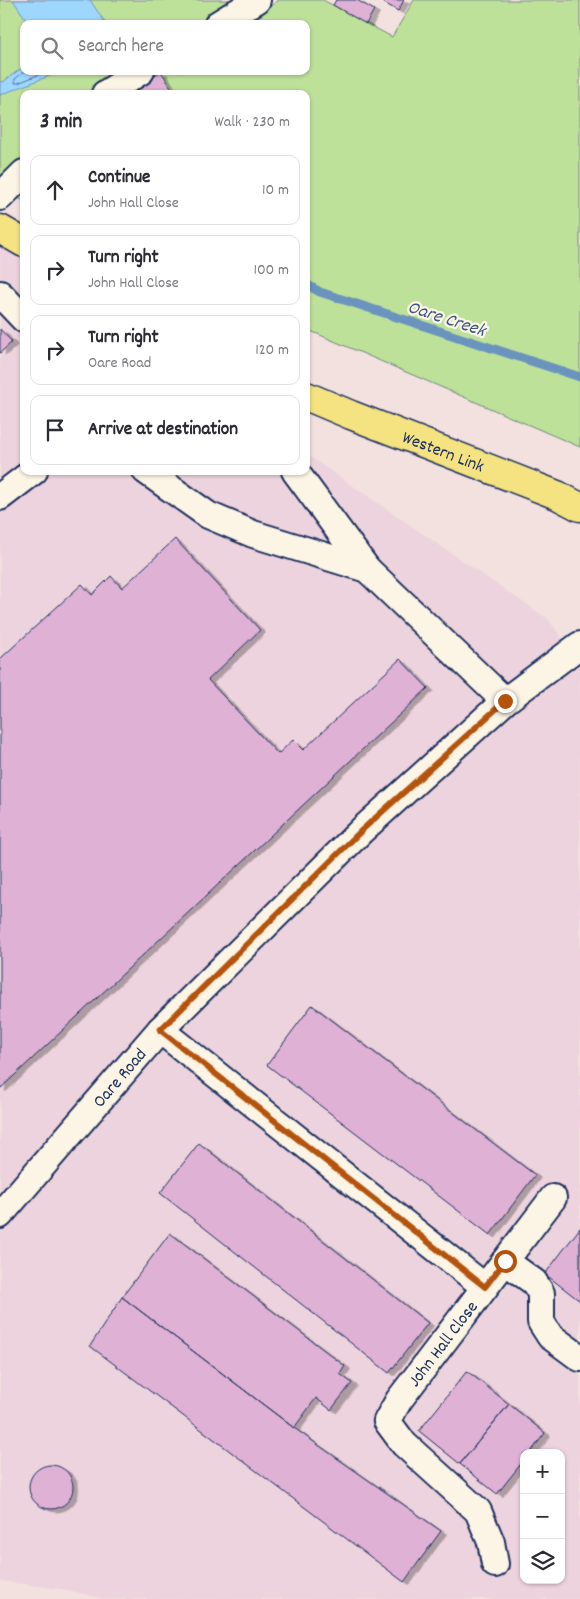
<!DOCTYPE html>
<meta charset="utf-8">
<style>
body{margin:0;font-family:Dekko,sans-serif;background:#f7f7f7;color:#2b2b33}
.controls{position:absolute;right:15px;bottom:15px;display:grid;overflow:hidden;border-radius:10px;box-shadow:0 1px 4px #0004}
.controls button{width:45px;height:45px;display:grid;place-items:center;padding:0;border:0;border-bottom:1px solid #e1e1e2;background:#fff;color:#2b2b33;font:25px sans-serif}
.stop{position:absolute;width:15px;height:15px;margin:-11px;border:4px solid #b45309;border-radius:50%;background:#fff}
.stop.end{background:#b45309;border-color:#fff;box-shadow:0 1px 5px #0008}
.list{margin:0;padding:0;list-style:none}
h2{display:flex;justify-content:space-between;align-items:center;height:65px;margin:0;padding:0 20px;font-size:21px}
h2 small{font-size:16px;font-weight:400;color:#7c7c81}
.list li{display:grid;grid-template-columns:32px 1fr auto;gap:15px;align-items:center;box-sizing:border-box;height:70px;margin:0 10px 10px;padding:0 10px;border:1px solid #e1e1e2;border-radius:10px}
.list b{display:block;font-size:19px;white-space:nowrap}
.list p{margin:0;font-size:16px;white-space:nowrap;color:#7c7c81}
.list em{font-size:16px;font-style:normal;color:#7c7c81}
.icon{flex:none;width:28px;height:28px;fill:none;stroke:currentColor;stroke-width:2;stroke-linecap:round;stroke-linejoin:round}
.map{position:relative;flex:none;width:580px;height:1599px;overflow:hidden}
.search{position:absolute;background:#fff;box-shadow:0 1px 4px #0004;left:20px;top:20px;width:290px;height:55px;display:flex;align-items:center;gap:12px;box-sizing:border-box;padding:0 18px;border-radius:10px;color:#7c7c81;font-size:19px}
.panel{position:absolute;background:#fff;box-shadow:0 1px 4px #0004;left:20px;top:90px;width:290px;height:385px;border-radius:10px}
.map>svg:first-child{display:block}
</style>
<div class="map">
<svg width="580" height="1599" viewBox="0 0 580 1599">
<defs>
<filter id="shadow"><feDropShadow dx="5.5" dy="3" stdDeviation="0" flood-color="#0004"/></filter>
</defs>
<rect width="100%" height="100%" fill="#f3e1e0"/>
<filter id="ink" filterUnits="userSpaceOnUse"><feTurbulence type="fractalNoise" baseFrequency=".02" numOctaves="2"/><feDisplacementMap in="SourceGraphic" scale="10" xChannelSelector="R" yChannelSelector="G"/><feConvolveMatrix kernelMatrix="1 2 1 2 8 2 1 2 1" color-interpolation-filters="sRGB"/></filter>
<g filter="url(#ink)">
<path fill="#edd3dd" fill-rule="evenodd" d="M0 244 24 261V471H306V454L548 619 580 662V1599H104L68 1590 0 1581ZM524 1453H561V1580H524Z"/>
<path fill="#bee19a" stroke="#6c887c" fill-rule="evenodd" d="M0 0H264L269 7 279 0H323L392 37 414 0H580V447L306 329V94H24V201L0 189ZM24 24H306V71H24Z"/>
<path fill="#9ed7fe" stroke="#6a94be" d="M13 0H90L106 24H29Z
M24 66V71H62L0 95V81L3 82Z"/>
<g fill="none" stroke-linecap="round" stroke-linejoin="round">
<path stroke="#4f729e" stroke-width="1" d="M25 71 15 79V83H18L48 71"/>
<path stroke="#6a94be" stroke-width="9" d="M306 284 320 292 580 377"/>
</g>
<path fill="#deb1d5" stroke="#1b2f5e" filter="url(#shadow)" d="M336 0H357L374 10 366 24 333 5Z
M379 0H404L398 11Z
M161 71 175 94H126Z
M0 329 12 342 0 353Z
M175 539 260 630 208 680 278 754 293 740 303 750 400 659 428 688 0 1089V659L82 584 92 595 111 576 122 588Z
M312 1005 535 1175 490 1235 267 1065Z
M199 1143 428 1323 389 1373 160 1193Z
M580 1228V1301L545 1274Z
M170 1233 345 1366 340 1374 352 1383 331 1410 316 1398 294 1428 122 1297Z
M122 1297 294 1428 441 1531 404 1582 90 1346Z
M467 1371 509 1404 460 1464 419 1431Z
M509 1404 545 1433 530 1453H524V1460L497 1494 460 1464Z
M29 1487a22 22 0 1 1 44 0a22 22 0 1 1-44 0Z"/>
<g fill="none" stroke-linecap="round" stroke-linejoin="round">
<g stroke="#1b2f5e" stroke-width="30">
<g id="minor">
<path d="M218 24 257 0"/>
<path d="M105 94 141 71"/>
<path d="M0 197 24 173"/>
<path d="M0 294 24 319"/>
<path d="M146 471 208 515 253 534 367 569"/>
<path d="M295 471 367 569 505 701"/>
<path d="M0 497 34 471"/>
<path d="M160 1030 485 1287"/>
<path id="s1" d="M0 1215 160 1030 362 830 505 701 580 645"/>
<path d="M505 1261 534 1282 541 1293V1322L550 1336 580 1358"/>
<path id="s2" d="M495 1564 491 1542 478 1511 404 1444 387 1421 399 1400 553 1198"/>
</g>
</g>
<g stroke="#1b2f5e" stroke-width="31">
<g id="major">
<path d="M0 229 24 243"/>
<path id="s3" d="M306 396 351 415 557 495 580 507"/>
</g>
</g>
<use href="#minor" stroke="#fcf5e5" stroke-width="26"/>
<use href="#major" stroke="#f5e382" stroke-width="28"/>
</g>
</g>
<g fill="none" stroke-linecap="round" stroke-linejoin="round" filter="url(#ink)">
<path stroke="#b45309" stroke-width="6" d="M505 1261 485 1287 160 1030 362 830 505 701"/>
</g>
<g text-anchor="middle" stroke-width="4.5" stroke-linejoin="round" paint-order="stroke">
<g font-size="18" fill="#1b2f5e" stroke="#fcf5e5">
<text dy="6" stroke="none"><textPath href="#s3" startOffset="148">Western Link</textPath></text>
<text dy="6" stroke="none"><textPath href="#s1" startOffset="182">Oare Road</textPath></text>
<text dy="6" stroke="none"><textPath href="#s2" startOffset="280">John Hall Close</textPath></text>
</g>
<g font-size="19" font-style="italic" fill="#3c5986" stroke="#fcf5e5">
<text transform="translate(447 317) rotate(18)" y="7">Oare Creek</text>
</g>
</g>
</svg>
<div class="controls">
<button>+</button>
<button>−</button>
<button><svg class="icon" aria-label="layers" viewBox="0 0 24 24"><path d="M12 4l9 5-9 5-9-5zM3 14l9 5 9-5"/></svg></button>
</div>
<div class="stop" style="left:505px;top:1261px"></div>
<div class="stop end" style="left:505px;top:701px"></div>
<div class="search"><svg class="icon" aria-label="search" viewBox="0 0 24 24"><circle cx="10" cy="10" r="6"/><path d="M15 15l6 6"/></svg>Search here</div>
<section class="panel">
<h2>3 min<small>Walk · 230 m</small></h2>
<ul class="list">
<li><svg class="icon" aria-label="ahead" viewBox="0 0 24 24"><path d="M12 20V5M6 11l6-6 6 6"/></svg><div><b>Continue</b><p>John Hall Close</p></div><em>10 m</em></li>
<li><svg class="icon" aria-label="right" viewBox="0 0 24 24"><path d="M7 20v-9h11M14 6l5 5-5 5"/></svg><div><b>Turn right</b><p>John Hall Close</p></div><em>100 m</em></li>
<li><svg class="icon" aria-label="right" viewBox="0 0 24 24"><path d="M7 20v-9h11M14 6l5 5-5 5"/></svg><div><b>Turn right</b><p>Oare Road</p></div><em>120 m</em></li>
<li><svg class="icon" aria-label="arrive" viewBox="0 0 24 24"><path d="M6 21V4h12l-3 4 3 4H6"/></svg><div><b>Arrive at destination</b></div></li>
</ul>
</section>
</div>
